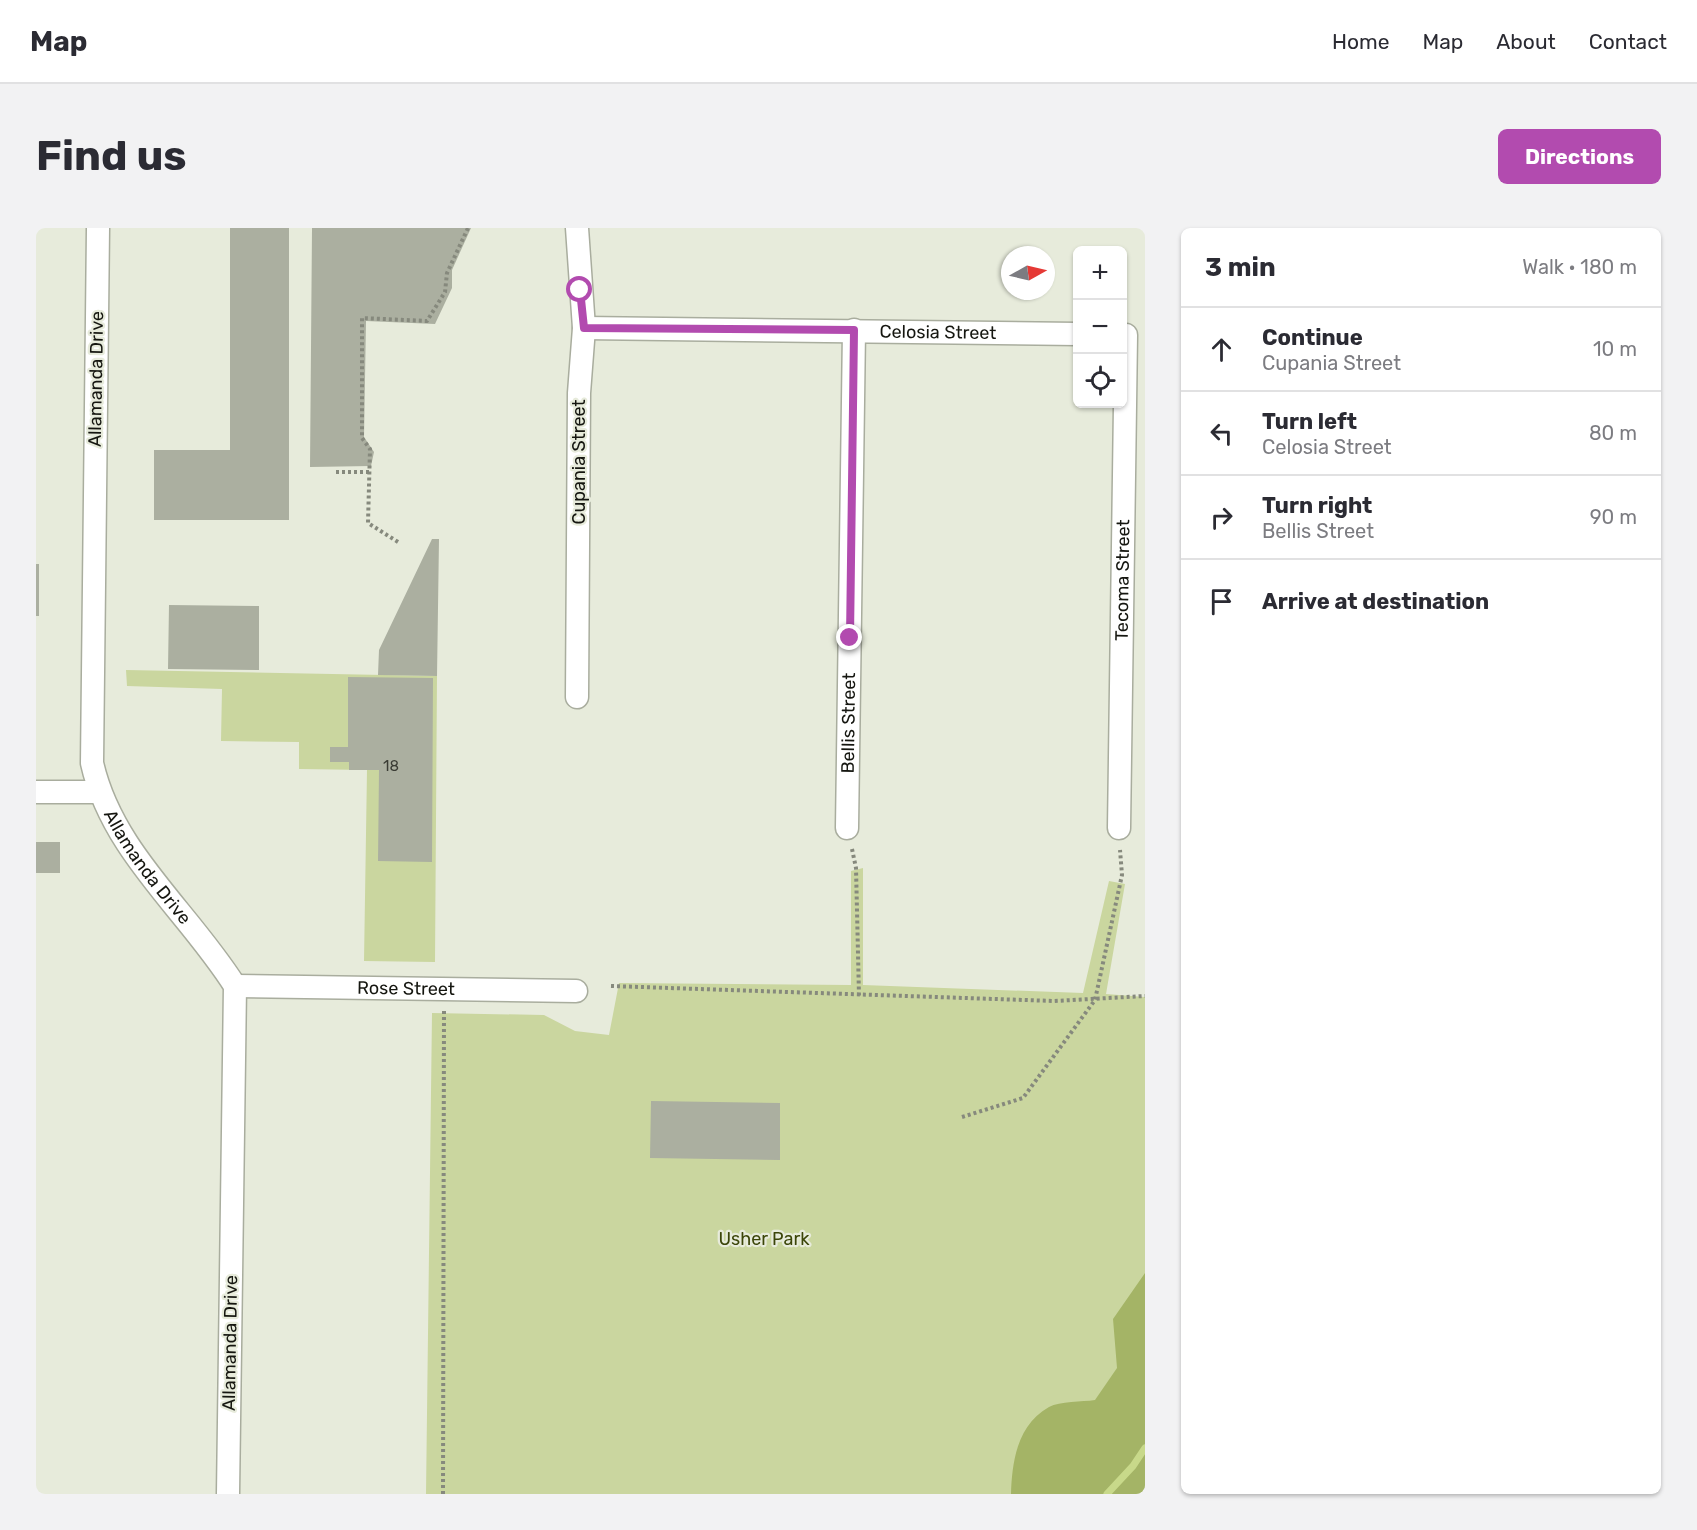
<!DOCTYPE html>
<meta charset="utf-8">
<style>
body{margin:0;font-family:Rubik,sans-serif;background:#f2f2f3;color:#2b2b33}
.controls{position:absolute;right:18px;top:18px;display:grid;overflow:hidden;border-radius:9px;box-shadow:0 2px 4px #0004}
.controls button{width:54px;height:54px;display:grid;place-items:center;padding:0;border:0;border-bottom:2px solid #e1e1e2;background:#fff;color:#2b2b33;font:30px sans-serif}
.compass{position:absolute;left:965px;top:18px;width:54px;height:54px;border-radius:50%;background:#fff;box-shadow:0 2px 4px #0004;rotate:82deg}
.stop{position:absolute;width:18px;height:18px;margin:-14px;border:4px solid #b24baf;border-radius:50%;background:#fff}
.stop.end{background:#b24baf;border-color:#fff;box-shadow:0 2px 6px #0008}
.list{margin:0;padding:0;list-style:none}
h2{display:flex;justify-content:space-between;align-items:center;height:78px;margin:0;padding:0 24px;font-size:26px}
h2 small{font-size:20px;font-weight:400;color:#7c7c81}
.list li{display:grid;grid-template-columns:39px 1fr auto;gap:18px;align-items:center;box-sizing:border-box;height:84px;padding:0 24px;border-top:2px solid #e1e1e2}
.list b{display:block;font-size:22px;white-space:nowrap}
.list p{margin:0;font-size:20px;white-space:nowrap;color:#7c7c81}
.list em{font-size:20px;font-style:normal;color:#7c7c81}
.icon{flex:none;width:33px;height:33px;fill:none;stroke:currentColor;stroke-width:2;stroke-linecap:round;stroke-linejoin:round}
.map{position:relative;flex:none;width:1109px;height:1266px;overflow:hidden;border-radius:9px}
header{display:flex;align-items:center;gap:36px;box-sizing:border-box;height:84px;padding:0 30px;background:#fff;border-bottom:2px solid #e1e1e2}
header strong{font-size:28px}
nav{display:flex;gap:33px;margin-inline-start:auto;font-size:21px}
.intro{display:flex;align-items:center;justify-content:space-between;box-sizing:border-box;height:144px;padding:0 36px}
h1{margin:0;font-size:42px}
.button{padding:15px 27px;border-radius:9px;background:#b24baf;color:#fff;font-size:21px;font-weight:700}
main{display:flex;gap:36px;padding:0 36px}
aside{flex:1;background:#fff;border-radius:9px;box-shadow:0 2px 4px #0004}
.map>svg:first-child{display:block}
</style>
<header>
<strong>Map</strong>
<nav><a>Home</a><a>Map</a><a>About</a><a>Contact</a></nav>
</header>
<div class="intro"><h1>Find us</h1><a class="button">Directions</a></div>
<main>
<div class="map">
<svg width="1109" height="1266" viewBox="0 0 1109 1266">
<rect width="100%" height="100%" fill="#e7ebdb"/>
<path fill="#cad69f" d="M90 442 401 448 399 734 328 733 331 542 263 541V514L185 513 186 461 91 458Z
M827 640V757L1047 765 1073 653 1089 656 1070 766 1109 769V1266H390L396 785 508 787 539 803 573 807 583 755 815 757V643Z"/>
<path fill="#a4b466" d="M1109 1045V1266H975C976 1234 981 1197 1013 1179 1024 1173 1046 1174 1059 1172L1081 1140 1077 1091Z"/>
<g fill="none" stroke-linecap="round" stroke-linejoin="round">
<path stroke="#c8d98a" stroke-width="7" d="M1071 1266 1097 1238 1109 1220"/>
</g>
<path fill="#abafa0" d="M194 0H253V292H118V222H194Z
M276 0H435L416 42V60L399 96 330 93 328 209 338 224 335 238 274 239Z
M396 311H403L401 448 342 447 343 422Z
M0 336H3V388H0Z
M133 377 223 378V442L132 441Z
M312 449 397 450 396 634 342 633 343 542H313V534H294V519H312Z
M0 614H24V645H0Z
M615 873 744 875V932L614 930Z"/>
<g fill="none" stroke-linecap="round" stroke-linejoin="round">
<g stroke="#a9ad9e" stroke-width="25">
<g id="minor">
<path id="s1" d="M62 0 56 535C76 624 152 683 199 758L192 1266"/>
<path d="M541 0 548 100 543 165 541 469"/>
<path id="s2" d="M548 100 1042 106"/>
<path d="M0 564H62"/>
<path id="s3" d="M811 600 818 102"/>
<path id="s4" d="M1083 600 1090 107"/>
<path id="s5" d="M199 758 540 763"/>
</g>
</g>
<path stroke="#86897d" stroke-width="4" stroke-dasharray="3 3" stroke-linecap="butt" d="M300 244H333
M362 314 332 295 334 221 326 210V90L391 93 409 64 411 45 432 0
M816 621 820 640 823 768
M575 758 1018 773 1109 768
M926 889 987 870 1059 772 1086 647 1084 622
M407 1266 408 782"/>
<use href="#minor" stroke="#fff" stroke-width="22"/>
</g>
<g fill="none" stroke-linecap="round" stroke-linejoin="round">
<path stroke="#b24baf" stroke-width="8" d="M544 62 548 100 818 102 814 410"/>
</g>
<g text-anchor="middle" stroke-width="4.5" stroke-linejoin="round" paint-order="stroke">
<g font-size="15" fill="#3a3c34">
<text x="355" y="543">18</text>
</g>
<g font-size="18" fill="#151610" stroke="#e7ebdb">
<text dy="6" stroke="none"><textPath href="#s2" startOffset="354">Celosia Street</textPath></text>
<text transform="translate(60 151) rotate(-89)" y="6">Allamanda Drive</text>
<text transform="translate(543 234) rotate(-90)" y="6">Cupania Street</text>
<text dy="6" stroke="none"><textPath href="#s4" startOffset="248">Tecoma Street</textPath></text>
<text dy="6" stroke="none"><textPath href="#s3" startOffset="105">Bellis Street</textPath></text>
<text dy="6" stroke="none"><textPath href="#s1" startOffset="654">Allamanda Drive</textPath></text>
<text dy="6" stroke="none"><textPath href="#s5" startOffset="171">Rose Street</textPath></text>
<text transform="translate(194 1115) rotate(-89)" y="6">Allamanda Drive</text>
</g>
<g font-size="18" fill="#3b4508" stroke="#e7ebdb">
<text x="728" y="1017">Usher Park</text>
</g>
</g>
</svg>
<div class="controls">
<button>+</button>
<button>−</button>
<button><svg class="icon" aria-label="locate" viewBox="0 0 24 24"><circle cx="12" cy="12" r="6"/><path d="M12 2v4M12 18v4M2 12h4M18 12h4"/></svg></button>
</div>
<svg class="compass" viewBox="-18 -18 36 36"><path d="M0-13l5 13h-10z" fill="#e53935"/><path d="M0 13l5-13h-10z" fill="#7c7c81"/></svg>
<div class="stop" style="left:544px;top:62px"></div>
<div class="stop end" style="left:814px;top:410px"></div>
</div>
<aside>
<h2>3 min<small>Walk · 180 m</small></h2>
<ul class="list">
<li><svg class="icon" aria-label="ahead" viewBox="0 0 24 24"><path d="M12 20V5M6 11l6-6 6 6"/></svg><div><b>Continue</b><p>Cupania Street</p></div><em>10 m</em></li>
<li><svg class="icon" aria-label="left" viewBox="0 0 24 24"><path d="M17 20v-9H6M10 6l-5 5 5 5"/></svg><div><b>Turn left</b><p>Celosia Street</p></div><em>80 m</em></li>
<li><svg class="icon" aria-label="right" viewBox="0 0 24 24"><path d="M7 20v-9h11M14 6l5 5-5 5"/></svg><div><b>Turn right</b><p>Bellis Street</p></div><em>90 m</em></li>
<li><svg class="icon" aria-label="arrive" viewBox="0 0 24 24"><path d="M6 21V4h12l-3 4 3 4H6"/></svg><div><b>Arrive at destination</b></div></li>
</ul>
</aside>
</main>
